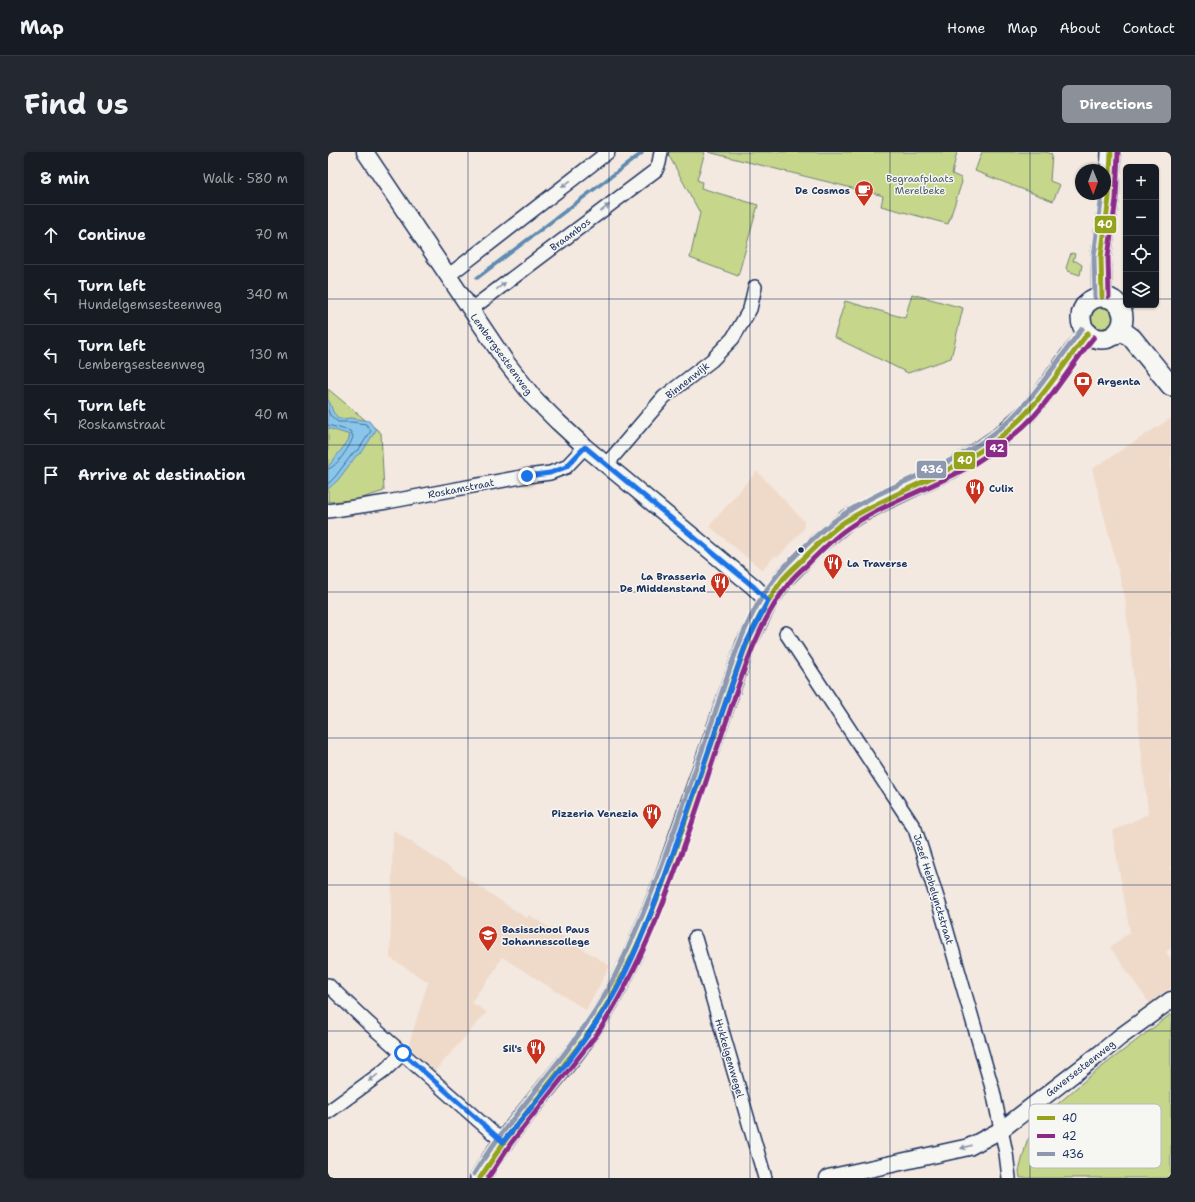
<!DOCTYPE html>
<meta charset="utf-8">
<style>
body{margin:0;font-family:"Shantell Sans",sans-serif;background:#242831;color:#f1f3f6}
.controls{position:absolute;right:12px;top:12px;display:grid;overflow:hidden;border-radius:6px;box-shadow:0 1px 3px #0004}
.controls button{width:36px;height:36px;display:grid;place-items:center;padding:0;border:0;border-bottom:1px solid #363941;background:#171b24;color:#f1f3f6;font:20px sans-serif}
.compass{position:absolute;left:747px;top:12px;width:36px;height:36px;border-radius:50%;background:#171b24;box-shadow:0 1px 3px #0004;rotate:179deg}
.stop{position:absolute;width:12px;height:12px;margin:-9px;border:3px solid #1a73e8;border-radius:50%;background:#fff}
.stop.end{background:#1a73e8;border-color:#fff;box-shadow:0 1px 4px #0008}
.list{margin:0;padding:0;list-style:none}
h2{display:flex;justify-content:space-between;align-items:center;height:52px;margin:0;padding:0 16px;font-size:17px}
h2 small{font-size:13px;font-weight:400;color:#9ea1a6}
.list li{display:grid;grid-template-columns:26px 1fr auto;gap:12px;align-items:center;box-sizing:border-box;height:60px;padding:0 16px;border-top:1px solid #363941}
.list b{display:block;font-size:15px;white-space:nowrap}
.list p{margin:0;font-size:13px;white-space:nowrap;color:#9ea1a6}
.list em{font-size:13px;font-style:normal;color:#9ea1a6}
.icon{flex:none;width:22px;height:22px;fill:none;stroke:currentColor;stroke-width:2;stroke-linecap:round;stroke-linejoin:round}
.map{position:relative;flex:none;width:843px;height:1026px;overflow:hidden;border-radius:6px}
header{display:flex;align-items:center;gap:24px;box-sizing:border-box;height:56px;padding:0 20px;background:#171b24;border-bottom:1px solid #363941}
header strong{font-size:19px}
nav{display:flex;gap:22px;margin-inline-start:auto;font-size:14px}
.intro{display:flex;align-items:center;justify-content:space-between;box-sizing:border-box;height:96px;padding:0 24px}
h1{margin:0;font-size:28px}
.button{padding:10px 18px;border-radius:6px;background:#8c9099;color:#fff;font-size:14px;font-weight:700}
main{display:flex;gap:24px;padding:0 24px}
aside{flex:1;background:#171b24;border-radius:6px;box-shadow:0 1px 3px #0004}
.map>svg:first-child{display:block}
</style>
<header>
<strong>Map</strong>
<nav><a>Home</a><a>Map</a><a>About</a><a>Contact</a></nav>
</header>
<div class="intro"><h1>Find us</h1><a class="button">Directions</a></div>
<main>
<aside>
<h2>8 min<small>Walk · 580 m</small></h2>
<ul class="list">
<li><svg class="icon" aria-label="ahead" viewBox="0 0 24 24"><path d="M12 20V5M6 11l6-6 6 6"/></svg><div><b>Continue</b></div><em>70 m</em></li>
<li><svg class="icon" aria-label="left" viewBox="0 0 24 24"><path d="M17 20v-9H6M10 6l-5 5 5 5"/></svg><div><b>Turn left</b><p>Hundelgemsesteenweg</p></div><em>340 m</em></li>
<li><svg class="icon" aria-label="left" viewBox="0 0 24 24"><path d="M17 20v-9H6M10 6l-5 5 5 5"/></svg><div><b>Turn left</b><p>Lembergsesteenweg</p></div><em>130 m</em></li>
<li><svg class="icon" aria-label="left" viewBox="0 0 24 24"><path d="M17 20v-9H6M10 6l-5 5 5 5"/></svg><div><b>Turn left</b><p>Roskamstraat</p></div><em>40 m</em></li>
<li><svg class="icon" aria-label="arrive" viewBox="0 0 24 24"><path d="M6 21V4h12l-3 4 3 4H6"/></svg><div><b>Arrive at destination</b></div></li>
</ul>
</aside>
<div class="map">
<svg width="843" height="1026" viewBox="0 0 843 1026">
<rect width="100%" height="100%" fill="#f3e9e0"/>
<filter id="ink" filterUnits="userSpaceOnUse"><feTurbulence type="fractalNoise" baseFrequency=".025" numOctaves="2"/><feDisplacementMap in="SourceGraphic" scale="8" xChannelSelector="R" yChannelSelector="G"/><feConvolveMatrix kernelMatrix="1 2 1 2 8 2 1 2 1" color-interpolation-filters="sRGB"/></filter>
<g filter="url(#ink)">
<path fill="#efdaca" d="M843 266V796L838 800 843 807V836L822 852 782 795 802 780 784 679 820 662 797 446 764 317Z
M429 319 476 369V377L450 405 447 404 434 418 381 374Z
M65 678 199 766 201 763 282 814 258 858 174 805 164 823 143 850 159 860 107 919 80 895 100 830 62 806Z"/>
<path fill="#c6d68a" stroke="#708274" d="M339 0H377L369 28 374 30 373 36 430 53 410 124 362 106 372 61Z
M380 0H629L624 22 633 26 634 30 620 72 553 54 555 44 552 43Z
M654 0H718L724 2 722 29 732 33 725 49 647 19Z
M743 101 747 102 745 109H748L754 113 752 123 740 119 738 116Z
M584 142 635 156 623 206 580 221 506 185 517 149 577 166Z
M763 166a11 11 0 1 1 22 0a11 11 0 1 1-22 0Z
M0 237 53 281 56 339 28 348 0 350Z
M843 862V1026H692L691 1019 699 989 717 963 762 924Z"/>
<path fill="#8ac6ea" stroke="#5e8ab2" d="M0 248 2 251 5 260 11 267 24 266 41 269 48 278 34 300 28 304 10 328 0 337V315L20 289 22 283 0 276Z"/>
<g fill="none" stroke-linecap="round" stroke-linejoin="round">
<path stroke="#476b96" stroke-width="1" d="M0 258 2 263 10 270H24L38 272 43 279 31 297 25 301 7 325 0 332
M0 273 22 279 25 284C24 292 8 316 0 317"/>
<path stroke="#5e8ab2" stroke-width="3.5" d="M149 126 314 1"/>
<g stroke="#1b2f5e" stroke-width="16">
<path id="minor" d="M120 124 280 0
M142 158 328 18 331 11 333 0
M278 313 336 245 384 208 405 186 422 157 427 135
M0 359 59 350 199 324 222 321 238 315 257 295
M458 481 587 677 612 755 665 939 678 1001 681 1026
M367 786 437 1026
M0 833 40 871 175 990
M0 960 56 919 75 901"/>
</g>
<g stroke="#1b2f5e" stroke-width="19">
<path id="tertiary" d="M37 0 178 210 206 246 230 270 257 295 426 435 440 449
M500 1026 641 995 673 978 774 900 792 885 843 848"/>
</g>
<g stroke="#1b2f5e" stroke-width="22">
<path id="secondary" d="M774 145 773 105 781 46 783 0
M753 166a21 21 0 1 1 42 0a21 21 0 1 1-42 0Z
M792 177 804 186 843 234
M152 1026C183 972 228 929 263 878 295 832 315 781 335 730L418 492 440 449 457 425 491 391 519 368 550 351 624 316 643 305 671 286 700 260 714 243 742 204 760 181"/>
</g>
<use href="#minor" stroke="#f6f6f2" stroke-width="13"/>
<use href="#tertiary" stroke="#f6f6f2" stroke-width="16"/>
<use href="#secondary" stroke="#f6f6f2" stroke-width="19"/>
<g stroke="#f6f6f2" stroke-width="8">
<path id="bus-1" d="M774 145 773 105 781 46 783 0
M152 1026 178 987 263 878C322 788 352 682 387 582 405 528 421 473 455 427 461 420 468 414 474 408 488 394 504 377 521 367 570 338 625 321 671 286 708 258 732 217 760 181"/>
</g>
<g stroke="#f6f6f2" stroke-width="8">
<path id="bus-2" d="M781 145 780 105 788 47 790 0
M160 1026 183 991 269 882C329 791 359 684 394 582 412 530 427 475 461 431 466 424 473 418 480 412 493 399 507 384 523 374 562 348 608 335 647 311 668 298 689 282 706 264 728 240 745 211 766 185"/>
</g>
<g stroke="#f6f6f2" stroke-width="8">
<path id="bus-3" d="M767 145 766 105 774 42
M146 1022C178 970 221 926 256 875 272 853 285 829 296 805 332 728 357 646 385 567 402 517 417 461 452 420 468 402 496 375 516 362 564 330 622 316 668 280 704 251 726 213 754 177"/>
</g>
<use href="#bus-1" stroke="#94a21c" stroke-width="5"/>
<use href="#bus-2" stroke="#8c2b87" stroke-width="5"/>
<use href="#bus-3" stroke="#8d97ae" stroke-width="5"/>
</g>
<defs><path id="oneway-solid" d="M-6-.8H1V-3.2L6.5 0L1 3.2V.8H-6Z"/></defs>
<g fill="#8892a8">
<use href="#oneway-solid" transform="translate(238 32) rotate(143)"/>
<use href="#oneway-solid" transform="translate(277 56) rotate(-37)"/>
<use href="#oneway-solid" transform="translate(173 134) rotate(-37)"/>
<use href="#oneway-solid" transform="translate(45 926) rotate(144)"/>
<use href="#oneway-solid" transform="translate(638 995) rotate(164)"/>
</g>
</g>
<g fill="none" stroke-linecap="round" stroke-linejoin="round" filter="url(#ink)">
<path stroke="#1a73e8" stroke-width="5" d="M75 901 175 990C213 943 254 897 285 844 305 809 320 769 335 730L418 492 440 449 426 435 257 295 238 315 222 321 199 324"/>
</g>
<path fill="none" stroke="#1b2f5e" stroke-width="1" stroke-opacity="0.55" d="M140 0V1026M281 0V1026M422 0V1026M562 0V1026M702 0V1026M0 147H798M828 147H843M0 293H843M0 440H843M0 586H843M0 733H843M0 879H843"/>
<defs>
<g id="cafe-pin" transform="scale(1)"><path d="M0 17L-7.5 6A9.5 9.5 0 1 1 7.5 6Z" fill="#c8321e" stroke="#f6f6f2"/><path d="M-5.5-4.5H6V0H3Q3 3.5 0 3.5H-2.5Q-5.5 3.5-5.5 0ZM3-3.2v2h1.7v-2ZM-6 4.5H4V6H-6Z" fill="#fff"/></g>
<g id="bank-pin" transform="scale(1)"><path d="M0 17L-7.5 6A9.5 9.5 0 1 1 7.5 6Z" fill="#c8321e" stroke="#f6f6f2"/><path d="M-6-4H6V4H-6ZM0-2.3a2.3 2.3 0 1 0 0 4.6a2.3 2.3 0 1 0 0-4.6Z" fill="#fff"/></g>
<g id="restaurant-pin" transform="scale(1)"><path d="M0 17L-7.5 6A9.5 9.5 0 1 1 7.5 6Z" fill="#c8321e" stroke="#f6f6f2"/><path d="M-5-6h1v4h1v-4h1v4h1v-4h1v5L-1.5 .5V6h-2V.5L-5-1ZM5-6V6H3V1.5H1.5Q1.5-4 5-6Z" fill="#fff"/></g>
<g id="school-pin" transform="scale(1)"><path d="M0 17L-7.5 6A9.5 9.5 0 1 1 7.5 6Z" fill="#c8321e" stroke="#f6f6f2"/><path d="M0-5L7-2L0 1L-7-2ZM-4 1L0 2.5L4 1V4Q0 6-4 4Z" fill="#fff"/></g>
</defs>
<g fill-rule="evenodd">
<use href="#cafe-pin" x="536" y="38"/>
<use href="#bank-pin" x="755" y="229"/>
<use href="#restaurant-pin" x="647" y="336"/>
<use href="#restaurant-pin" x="505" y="411"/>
<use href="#restaurant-pin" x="392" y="430"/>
<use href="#restaurant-pin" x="324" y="661"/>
<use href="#school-pin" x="160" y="783"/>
<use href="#restaurant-pin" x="208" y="896"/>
</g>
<circle fill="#1b2f5e" stroke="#f6f6f2" stroke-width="1.5" cx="473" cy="398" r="3.5"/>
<g text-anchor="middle" stroke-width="3" stroke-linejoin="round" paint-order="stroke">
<g font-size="10" fill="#465969" stroke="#f6f6f2">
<text x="592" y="30">Begraafplaats<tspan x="592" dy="12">Merelbeke</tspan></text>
</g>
<g font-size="10" font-weight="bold" fill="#1b2f5e" stroke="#f6f6f2" text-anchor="end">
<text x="522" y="42">De Cosmos</text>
<text x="769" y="233" text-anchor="start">Argenta</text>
<text x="661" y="340" text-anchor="start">Culix</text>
<text x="519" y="415" text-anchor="start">La Traverse</text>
<text x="378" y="428">La Brasseria<tspan x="378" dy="12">De Middenstand</tspan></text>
<text x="310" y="665">Pizzeria Venezia</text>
<text x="174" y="781" text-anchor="start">Basisschool Paus<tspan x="174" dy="12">Johannescollege</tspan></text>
<text x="194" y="900">Sil's</text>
</g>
<g font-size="10" fill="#1b2f5e" stroke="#f6f6f2">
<text transform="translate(242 82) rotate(-37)" y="4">Braambos</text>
<text transform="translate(174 202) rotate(54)" y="4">Lembergsesteenweg</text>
<text transform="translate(359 228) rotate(-38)" y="4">Binnenwijk</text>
<text transform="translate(133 336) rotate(-11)" y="4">Roskamstraat</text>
<text transform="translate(606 737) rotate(73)" y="4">Jozef Hebbelynckstraat</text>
<text transform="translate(402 906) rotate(74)" y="4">Hukkelgemwegel</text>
<text transform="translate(752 916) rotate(-38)" y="4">Gaversesteenweg</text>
</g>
</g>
<rect x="701" y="952" width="132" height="64" rx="6" fill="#f6f6f2" stroke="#b4bac6" stroke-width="1"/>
<rect x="709" y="964" width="18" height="4" fill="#94a21c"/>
<rect x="709" y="982" width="18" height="4" fill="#8c2b87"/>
<rect x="709" y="1000" width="18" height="4" fill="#8d97ae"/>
<g font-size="11" fill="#1b2f5e">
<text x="734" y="970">40</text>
<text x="734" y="988">42</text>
<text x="734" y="1006">436</text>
</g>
<g stroke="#f6f6f2" stroke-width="1.5">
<rect x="766" y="63" width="23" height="19" rx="4" fill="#94a21c"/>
<rect x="657" y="287" width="23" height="19" rx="4" fill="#8c2b87"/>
<rect x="625" y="299" width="23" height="19" rx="4" fill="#94a21c"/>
<rect x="588" y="308" width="31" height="19" rx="4" fill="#8d97ae"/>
</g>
<g font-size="11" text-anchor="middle" font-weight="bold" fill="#fff">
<text x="777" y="76">40</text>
<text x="669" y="300">42</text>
<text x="637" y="312">40</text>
<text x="604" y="321">436</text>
</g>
</svg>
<div class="controls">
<button>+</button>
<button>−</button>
<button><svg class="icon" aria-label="locate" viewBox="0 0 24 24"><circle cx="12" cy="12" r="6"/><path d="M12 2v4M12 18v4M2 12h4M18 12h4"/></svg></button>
<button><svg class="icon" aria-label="layers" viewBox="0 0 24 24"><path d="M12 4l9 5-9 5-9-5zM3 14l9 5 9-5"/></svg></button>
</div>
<svg class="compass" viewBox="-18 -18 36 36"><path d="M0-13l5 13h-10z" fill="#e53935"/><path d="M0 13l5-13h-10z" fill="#9ea1a6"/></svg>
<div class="stop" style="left:75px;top:901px"></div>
<div class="stop end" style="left:199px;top:324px"></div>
</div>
</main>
